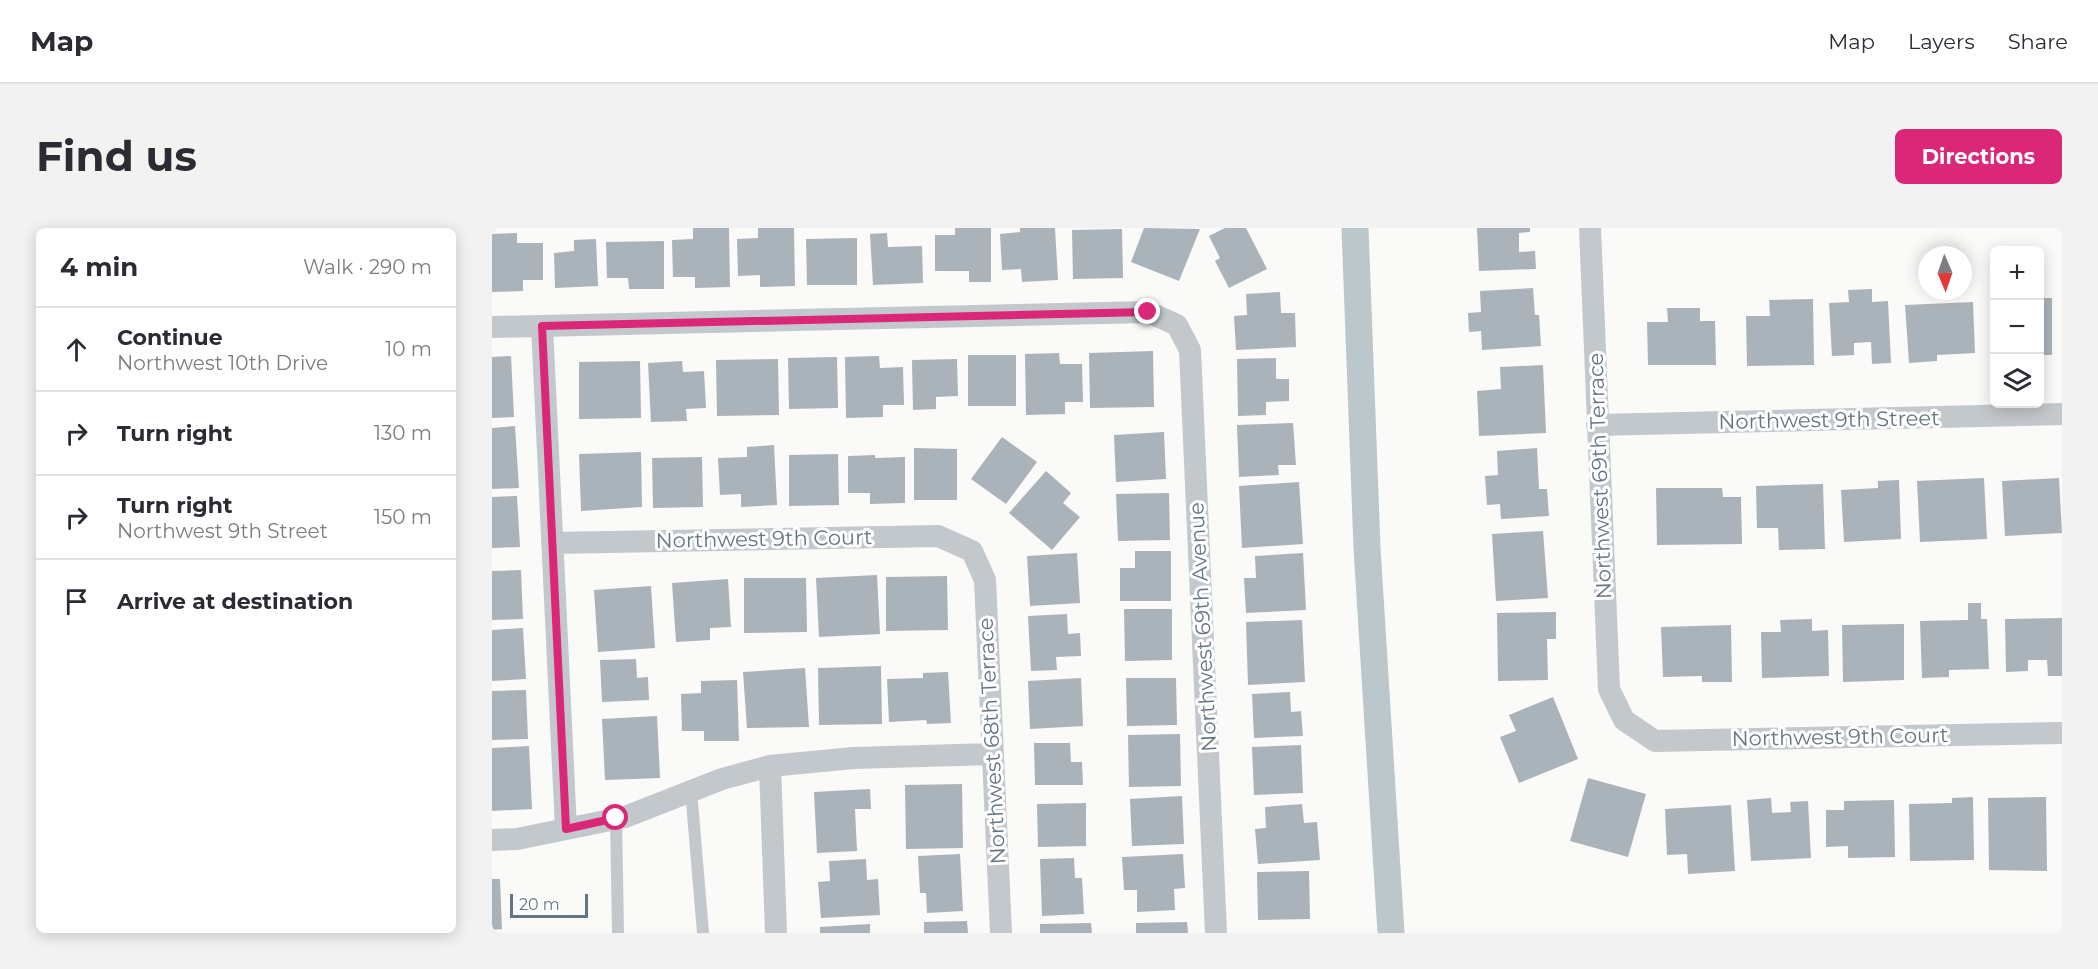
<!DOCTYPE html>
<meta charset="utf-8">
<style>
body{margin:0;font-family:Montserrat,sans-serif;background:#f2f2f3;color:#2b2b33}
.controls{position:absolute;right:18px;top:18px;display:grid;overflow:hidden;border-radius:9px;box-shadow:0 3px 15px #0003}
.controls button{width:54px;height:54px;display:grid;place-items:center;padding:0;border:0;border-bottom:2px solid #e1e1e2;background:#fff;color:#2b2b33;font:30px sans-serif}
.compass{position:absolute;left:1426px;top:18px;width:54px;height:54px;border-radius:50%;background:#fff;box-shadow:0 3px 15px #0003;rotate:178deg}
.scale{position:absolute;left:18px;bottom:15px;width:78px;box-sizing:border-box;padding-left:6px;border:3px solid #657683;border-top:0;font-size:16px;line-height:21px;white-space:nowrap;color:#657683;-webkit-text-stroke:4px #fff;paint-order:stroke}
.stop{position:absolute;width:18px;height:18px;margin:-14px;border:4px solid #db2777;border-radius:50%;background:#fff}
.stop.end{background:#db2777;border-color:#fff;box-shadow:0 2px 6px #0008}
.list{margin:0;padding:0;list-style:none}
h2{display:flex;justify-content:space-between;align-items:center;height:78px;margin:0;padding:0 24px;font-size:26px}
h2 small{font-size:20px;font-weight:400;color:#7c7c81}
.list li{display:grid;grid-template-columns:39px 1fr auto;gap:18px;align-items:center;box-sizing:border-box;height:84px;padding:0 24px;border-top:2px solid #e1e1e2}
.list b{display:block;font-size:22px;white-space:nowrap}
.list p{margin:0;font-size:20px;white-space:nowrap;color:#7c7c81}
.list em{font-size:20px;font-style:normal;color:#7c7c81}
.icon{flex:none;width:33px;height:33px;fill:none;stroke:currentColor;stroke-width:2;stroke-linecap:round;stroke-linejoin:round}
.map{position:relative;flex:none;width:1570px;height:705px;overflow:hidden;border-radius:9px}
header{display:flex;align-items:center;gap:36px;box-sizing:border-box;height:84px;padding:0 30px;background:#fff;border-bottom:2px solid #e1e1e2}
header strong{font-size:28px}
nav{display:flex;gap:33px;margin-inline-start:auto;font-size:21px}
.intro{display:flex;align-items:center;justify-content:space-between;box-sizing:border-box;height:144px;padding:0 36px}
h1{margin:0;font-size:42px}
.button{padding:15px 27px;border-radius:9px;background:#db2777;color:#fff;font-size:21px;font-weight:700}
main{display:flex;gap:36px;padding:0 36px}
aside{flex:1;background:#fff;border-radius:9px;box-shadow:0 3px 15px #0003}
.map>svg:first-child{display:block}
</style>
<header>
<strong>Map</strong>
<nav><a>Map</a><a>Layers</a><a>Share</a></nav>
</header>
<div class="intro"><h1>Find us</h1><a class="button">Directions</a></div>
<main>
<aside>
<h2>4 min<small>Walk · 290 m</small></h2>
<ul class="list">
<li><svg class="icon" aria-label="ahead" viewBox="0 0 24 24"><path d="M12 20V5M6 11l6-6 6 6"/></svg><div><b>Continue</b><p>Northwest 10th Drive</p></div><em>10 m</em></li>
<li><svg class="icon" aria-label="right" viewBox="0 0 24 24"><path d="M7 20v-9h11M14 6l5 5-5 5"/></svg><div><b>Turn right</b></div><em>130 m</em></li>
<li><svg class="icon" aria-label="right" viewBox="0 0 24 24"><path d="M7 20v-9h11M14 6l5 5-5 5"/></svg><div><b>Turn right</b><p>Northwest 9th Street</p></div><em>150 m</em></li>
<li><svg class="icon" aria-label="arrive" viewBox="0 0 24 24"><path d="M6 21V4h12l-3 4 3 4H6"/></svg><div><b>Arrive at destination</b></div></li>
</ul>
</aside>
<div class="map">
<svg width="1570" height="705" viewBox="0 0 1570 705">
<rect width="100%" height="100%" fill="#fafaf8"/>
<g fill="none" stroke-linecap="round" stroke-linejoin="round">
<path stroke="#bbc7cb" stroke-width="27" d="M863 0 875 320 899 705"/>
</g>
<path fill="#aab3b9" d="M201 0H237L238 59 203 60V49H181L180 12 201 11Z
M266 0H302L303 58 268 59V47L246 48 245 11 266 10Z
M463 0H499V54H477V43H443V7H463Z
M528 0H563L566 52 530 54 529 41 510 42 508 6 528 4Z
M652 0 708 1 687 53 639 34Z
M733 0H754L775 41 737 60 723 33 728 30 717 8Z
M985 0H1038V4L1027 5V24L1043 23 1044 41 987 43Z
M630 1 631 50 581 51 580 2Z
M25 5V15H51V52H31V63L0 64V6Z
M395 5 396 19 430 18 431 55 381 57 378 6Z
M365 10V57H315L314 11Z
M104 11 106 58 63 60 62 25 82 23V12Z
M172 13V61H137L136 50H115L114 14Z
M1041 60 1043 87H1047L1049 118 990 122 989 103 977 104 976 85 989 84 988 63Z
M1380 61V74L1396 73 1399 135 1380 136 1379 114 1362 115V127L1340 128 1337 75 1357 74 1356 62Z
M788 64 789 85H803L804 119 744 122 742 88 755 87 754 66Z
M1548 70H1560V127H1548Z
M1321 71 1322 137 1255 138 1254 88H1278L1277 72Z
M1499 71H1502V131H1500Z
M1481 74 1483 125 1445 127V133L1417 135 1413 77Z
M1175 80H1208V93H1223L1224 137H1156L1155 94H1176Z
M661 123 662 179 598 180 597 125Z
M567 125 568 136H590L591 174H573V186L534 187 533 126Z
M476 127H524V178H476Z
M19 128 22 189 0 190V129Z
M387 128 388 140 411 139 412 177H391V189L354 190 353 129Z
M345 129 346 180 297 181 296 130Z
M784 130V151H797V173L774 174V187L746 188 745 131Z
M286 131 287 187 225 188 224 132Z
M465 131 466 168 444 169V181L421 182 420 132Z
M148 133 149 190 87 191V134Z
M190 133 191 144 212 143 214 180 194 181 195 193 159 194 156 135Z
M1051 137 1054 205 987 208 985 163 1009 161 1008 139Z
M801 195 804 237H786L787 247 747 249 745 197Z
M23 198 27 260 0 261V200Z
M672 204 674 251 624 254 622 207Z
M510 209 545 234 514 276 479 251Z
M282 217 285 277 249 279V266L228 267 226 230 255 229V219Z
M422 220 465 221V272H422Z
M1045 220 1047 261H1055L1057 288 1009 291 1008 276 995 277 993 248 1006 247 1005 223Z
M149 224 150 279 89 283 87 226Z
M346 226 347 277 297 278V227Z
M383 227V230L413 229V275L378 276V265H356V228Z
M210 229 211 279 161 280 160 230Z
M554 243 579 265 571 275 588 289 560 322 517 285Z
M1492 250 1495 311 1428 314 1425 253Z
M1567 250 1570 305 1513 308 1510 253Z
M1407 252 1409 311 1352 314 1349 262 1386 260V253Z
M807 254 811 316 750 320 747 258Z
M1331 256 1333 321 1287 322 1286 300H1265L1264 258Z
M1164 260H1230L1231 269H1249L1250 316 1165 317Z
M677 265 678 312 626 313 624 266Z
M25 268 28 319 0 320V269Z
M1051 303 1056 370 1004 373 1000 306Z
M643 323H679V373H628V340H643Z
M585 325 588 375 538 378 535 328Z
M811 325 814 382 754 385 752 350H764L763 328Z
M29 342 31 391 0 392V343Z
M385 347 388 406 327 409 324 350Z
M455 348 456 402 394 403V349Z
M252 350H314L315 404 252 405Z
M236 351 239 399 218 400V412L184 414 180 355Z
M159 358 163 420 106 424 102 362Z
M1476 375H1489V391H1495L1497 441 1457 442V449L1430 450 1428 393 1476 392Z
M632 381H680V432L633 433Z
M1064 384V411H1055L1056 452 1006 453 1005 385Z
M575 386 576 406 588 405 589 428 564 429 565 442 539 443 536 388Z
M1570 390V448H1556L1555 432H1536V443L1514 444 1513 391Z
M1320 391V403L1336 402 1337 448 1270 450 1269 404H1289L1288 392Z
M810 392 813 454 756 457 754 394Z
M1412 396V452L1351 454 1350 397Z
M1239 397 1240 454H1210V448L1171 449 1169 399Z
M31 400 34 451 0 453V402Z
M144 431 145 450 156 449 157 472 110 474 108 432Z
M389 438 390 496 327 497 326 440Z
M313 440 317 499 255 500 251 444Z
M456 444 459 495 435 496 434 492 397 494 395 451 431 450V445Z
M589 450 591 498 538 501 536 453Z
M634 450H684L685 497 635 498Z
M245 452 247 513H212V503H190L189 466 209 465V453Z
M34 462 36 511 0 512V463Z
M798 464 799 484 809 483 811 508 762 510 760 466Z
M1061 469 1086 531 1027 555 1008 509 1024 503 1017 487Z
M165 488 168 550 113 552 110 491Z
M688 506 689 558 637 559 636 507Z
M542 515H578L579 534H590L591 557H543Z
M809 517 811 565 762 567 760 519Z
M37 518 40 581 0 583V520Z
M1096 550 1154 566 1136 629 1078 613Z
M470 556 471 620 414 621 413 557Z
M378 561 379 581H363L365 623 325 625 322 564Z
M690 568 692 616 640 618 638 571Z
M1481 569 1482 632 1418 633 1417 576 1460 575V570Z
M1554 569 1555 643 1497 642 1496 570Z
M1279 570 1280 585 1299 584 1298 574 1316 573 1319 630 1259 633 1255 572Z
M1402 572 1403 629 1356 630V618L1334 619V582H1352V573Z
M594 575V618L546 619 545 576Z
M810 576 812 595 825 594 828 632 766 636 763 601 774 600 773 579Z
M1239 577 1243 643 1196 646 1195 626 1175 627 1173 581Z
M468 626 471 683 435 685 434 665H428L426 628Z
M691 626 693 660 682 661 683 682 645 684V662H632L630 629Z
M582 630 583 650H590L592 686 550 688 548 631Z
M374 631 375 652 386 651 388 687 329 690 326 654 338 653 337 633Z
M817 643 818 691 766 692 765 644Z
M0 651H8L10 701 0 702Z
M475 693 476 705H432V694Z
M695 694 696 705H644V695Z
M599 695 600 705H548V696Z
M378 696V705H328V699Z"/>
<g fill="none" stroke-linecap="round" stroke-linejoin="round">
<path stroke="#c3c8cc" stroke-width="12" d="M199 562 211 705
M124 590 126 705"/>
<path stroke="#c3c8cc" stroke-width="22" d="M1098 0 1117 461 1132 492 1163 513 1570 505
M50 98 74 601
M0 99 656 84 685 97 698 122 724 705
M1105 197 1570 186
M60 315 446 308 480 323 493 352 509 705
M278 538 284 705
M0 612 25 611 133 589 230 551 278 538 361 530 501 526"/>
</g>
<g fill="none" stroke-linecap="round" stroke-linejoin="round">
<path stroke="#db2777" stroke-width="8" d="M124 590 74 601 50 98 656 84"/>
</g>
<g text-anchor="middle" stroke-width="6" stroke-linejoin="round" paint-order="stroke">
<g font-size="21" fill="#657683" stroke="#fff">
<text transform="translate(1337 192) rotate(-1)" y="7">Northwest 9th Street</text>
<text transform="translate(1108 248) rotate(-92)" y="7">Northwest 69th Terrace</text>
<text transform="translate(272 311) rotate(-1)" y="7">Northwest 9th Court</text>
<text transform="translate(711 399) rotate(-93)" y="7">Northwest 69th Avenue</text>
<text transform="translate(1348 509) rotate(-1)" y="7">Northwest 9th Court</text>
<text transform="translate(500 513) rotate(-93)" y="7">Northwest 68th Terrace</text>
</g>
</g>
</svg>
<div class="controls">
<button>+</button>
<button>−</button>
<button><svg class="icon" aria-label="layers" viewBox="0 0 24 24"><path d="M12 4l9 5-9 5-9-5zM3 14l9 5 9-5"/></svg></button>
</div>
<svg class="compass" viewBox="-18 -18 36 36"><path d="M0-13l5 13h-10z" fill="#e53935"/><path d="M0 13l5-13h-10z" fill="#7c7c81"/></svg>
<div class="scale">20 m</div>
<div class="stop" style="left:124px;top:590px"></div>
<div class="stop end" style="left:656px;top:84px"></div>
</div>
</main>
